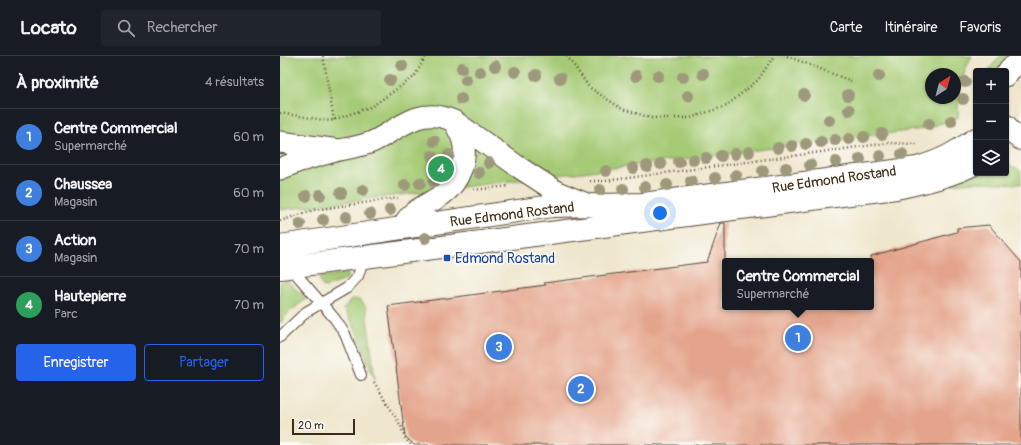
<!DOCTYPE html>
<html lang="fr">
<meta charset="utf-8">
<style>
body{margin:0;font-family:Pangolin,sans-serif;background:#20242c;color:#f1f3f6}
.controls{position:absolute;right:12px;top:12px;display:grid;overflow:hidden;border-radius:4px;box-shadow:0 1px 3px #0004}
.controls button{width:36px;height:36px;display:grid;place-items:center;padding:0;border:0;border-bottom:1px solid #363941;background:#171b24;color:#f1f3f6;font:20px sans-serif}
.compass{position:absolute;left:645px;top:12px;width:36px;height:36px;border-radius:50%;background:#171b24;box-shadow:0 1px 3px #0004;rotate:36deg}
.scale{position:absolute;left:12px;bottom:10px;width:63px;box-sizing:border-box;padding-left:4px;border:2px solid #3b2a1e;border-top:0;font-size:11px;line-height:14px;white-space:nowrap;color:#3b2a1e;-webkit-text-stroke:3px #fdfcf7;paint-order:stroke}
.you{position:absolute;left:380px;top:157px;width:14px;height:14px;margin:-10px;border:3px solid #fff;border-radius:50%;background:#1a73e8;box-shadow:0 0 0 6px #1a73e833}
.badge{display:grid;place-items:center;width:26px;height:26px;border-radius:50%;background:#2563eb;color:#fff;font-size:13px;font-weight:700}
.pin{position:absolute;translate:-50% -50%;border:2px solid #fff;box-shadow:0 1px 4px #0006}
.popup{position:absolute;left:442px;top:202px;width:152px;height:52px;box-sizing:border-box;display:grid;place-content:center;border-radius:4px;background:#171b24;filter:drop-shadow(0 1px 3px #0005);font-size:13px;white-space:nowrap;color:#9ea1a6}
.popup b{font-size:15px;color:#f1f3f6}
.popup::after{content:'';position:absolute;left:50%;top:100%;margin-left:-8px;border:8px solid transparent;border-top-color:#171b24}
.list{margin:0;padding:0;list-style:none}
h2{display:flex;justify-content:space-between;align-items:center;height:52px;margin:0;padding:0 16px;font-size:17px}
h2 small{font-size:13px;font-weight:400;color:#9ea1a6}
.list li{display:grid;grid-template-columns:26px 1fr auto;gap:12px;align-items:center;box-sizing:border-box;height:56px;padding:0 16px;border-top:1px solid #363941}
.list b{display:block;font-size:15px;white-space:nowrap}
.list p{margin:0;font-size:13px;white-space:nowrap;color:#9ea1a6}
.list em{font-size:13px;font-style:normal;color:#9ea1a6}
.actions{display:flex;gap:8px;padding:12px 16px}
.actions a{flex:1;padding:9px 0;border:1px solid #2563eb;border-radius:4px;text-align:center;font-size:14px;color:#2563eb}
.actions .main{background:#2563eb;color:#fff}
.icon{flex:none;width:22px;height:22px;fill:none;stroke:currentColor;stroke-width:2;stroke-linecap:round;stroke-linejoin:round}
.map{position:relative;flex:none;width:741px;height:389px;overflow:hidden}
header{display:flex;align-items:center;gap:24px;box-sizing:border-box;height:56px;padding:0 20px;background:#171b24;border-bottom:1px solid #363941}
header strong{font-size:19px}
nav{display:flex;gap:22px;margin-inline-start:auto;font-size:14px}
.search{width:280px;height:36px;background:#20242c;display:flex;align-items:center;gap:10px;box-sizing:border-box;padding:0 14px;border-radius:4px;color:#9ea1a6;font-size:15px}
main{display:flex}
aside{flex:1;background:#171b24}
.map>svg:first-child{display:block}
</style>
<header>
<strong>Locato</strong>
<div class="search"><svg class="icon" aria-label="search" viewBox="0 0 24 24"><circle cx="10" cy="10" r="6"/><path d="M15 15l6 6"/></svg>Rechercher</div>
<nav><a>Carte</a><a>Itinéraire</a><a>Favoris</a></nav>
</header>
<main>
<aside>
<h2>À proximité<small>4 résultats</small></h2>
<ul class="list">
<li><span class="badge" style="background:#3f7fe0">1</span><div><b>Centre Commercial</b><p>Supermarché</p></div><em>60 m</em></li>
<li><span class="badge" style="background:#3f7fe0">2</span><div><b>Chaussea</b><p>Magasin</p></div><em>60 m</em></li>
<li><span class="badge" style="background:#3f7fe0">3</span><div><b>Action</b><p>Magasin</p></div><em>70 m</em></li>
<li><span class="badge" style="background:#2e9e5b">4</span><div><b>Hautepierre</b><p>Parc</p></div><em>70 m</em></li>
</ul>
<div class="actions"><a class="main">Enregistrer</a><a>Partager</a></div>
</aside>
<div class="map">
<svg width="741" height="389" viewBox="0 0 741 389">
<rect width="100%" height="100%" fill="#fdfcf7"/>
<filter id="ink" filterUnits="userSpaceOnUse"><feTurbulence type="fractalNoise" baseFrequency=".025" numOctaves="2"/><feDisplacementMap in="SourceGraphic" scale="8" xChannelSelector="R" yChannelSelector="G"/><feConvolveMatrix kernelMatrix="1 2 1 2 8 2 1 2 1" color-interpolation-filters="sRGB"/></filter>
<filter id="wash" filterUnits="userSpaceOnUse"><feTurbulence type="fractalNoise" baseFrequency=".012" numOctaves="4" result="noise"/><feDisplacementMap in="SourceGraphic" scale="16" xChannelSelector="R" yChannelSelector="G"/><feGaussianBlur stdDeviation="0.9" result="paint"/><feColorMatrix in="noise" values="0 0 0 0 0 0 0 0 0 0 0 0 0 0 0 0 0 1.4 0 .05"/><feComposite in="paint" operator="in"/></filter>
<g filter="url(#wash)">
<rect width="100%" height="100%" fill="#efe7cd"/>
<path fill="#a5ca74" stroke="#707a49" fill-rule="evenodd" d="M0 0H692C681 19 678 39 678 62L644 73 0 154ZM651 18H675V42H651Z
M720 0H728L714 15H708Z
M726 108 741 115V128L695 126 672 128 698 117H726Z
M68 217 67 222 62 225 45 231 42 230 39 221Z
M8 225 26 243 9 256 0 267V226Z
M72 243C80 243 84 246 86 253L95 323C84 300 80 274 63 253Z"/>
<g id="blocks">
<path fill="#e4a48b" d="M441 167H445V251H591V200L677 176V172L709 169 741 206V389H134L125 380 108 250 266 229 264 227 427 206Z"/>
</g>
</g>
<g filter="url(#ink)">
<use href="#blocks" fill-opacity="0" stroke="#564638" stroke-width="1"/>
<g fill="none" stroke-linecap="round" stroke-linejoin="round">
<g stroke="#564638" stroke-width="12">
<path id="service" d="M10 211 55 263 65 278 81 319
M0 281 26 256 67 232 78 220 84 201"/>
</g>
<g stroke="#564638" stroke-width="23">
<path id="minor" d="M0 86 59 94 17 106 0 113
M59 94C70 92 82 90 92 86 110 78 130 60 149 60 158 59 166 62 174 65
M122 171C125 167 129 160 133 157 142 150 153 145 162 139 179 127 189 102 182 82 180 76 176 71 174 65L240 112 277 136 309 149"/>
</g>
<g stroke="#564638" stroke-width="24">
<path id="tertiary" d="M726 19 730 13 741 6
M726 70 728 74 741 83
M0 190 272 150 363 148 637 112C662 105 675 97 696 83
M0 212 616 132C644 126 671 120 696 107"/>
</g>
<path stroke="#564638" stroke-width="2.5" stroke-dasharray="1 3" stroke-linecap="butt" d="M43 0 54 64
M287 0 309 31 342 53 372 62H410L446 50 478 24 494 0
M507 0 571 25
M696 52V58
M0 57 50 65 91 51 134 21 146 0
M310 125H325L608 87 638 88
M194 134 229 130
M0 165 34 154 118 142
M94 326 121 370 124 381 131 389"/>
<use href="#service" stroke="#fff" stroke-width="10"/>
<use href="#minor" stroke="#fff" stroke-width="21"/>
<use href="#tertiary" stroke="#fff" stroke-width="22"/>
</g>
<g fill="#9e997b">
<circle cx="122" cy="10" r="6"/>
<circle cx="215" cy="10" r="6"/>
<circle cx="182" cy="12" r="6"/>
<circle cx="200" cy="16" r="6"/>
<circle cx="235" cy="16" r="6"/>
<circle cx="423" cy="18" r="6"/>
<circle cx="256" cy="19" r="6"/>
<circle cx="356" cy="20" r="6"/>
<circle cx="378" cy="20" r="6"/>
<circle cx="599" cy="20" r="6"/>
<circle cx="403" cy="21" r="6"/>
<circle cx="280" cy="22" r="6"/>
<circle cx="110" cy="24" r="6"/>
<circle cx="186" cy="24" r="6"/>
<circle cx="685" cy="26" r="6"/>
<circle cx="524" cy="39" r="6"/>
<circle cx="568" cy="39" r="6"/>
<circle cx="408" cy="40" r="6"/>
<circle cx="181" cy="43" r="6"/>
<circle cx="683" cy="43" r="6"/>
<circle cx="569" cy="54" r="6"/>
<circle cx="549" cy="64" r="6"/>
<circle cx="671" cy="65" r="6"/>
<circle cx="649" cy="68" r="6"/>
<circle cx="602" cy="78" r="6"/>
<circle cx="584" cy="81" r="6"/>
<circle cx="569" cy="83" r="6"/>
<circle cx="555" cy="84" r="6"/>
<circle cx="154" cy="85" r="6"/>
<circle cx="541" cy="86" r="6"/>
<circle cx="526" cy="88" r="6"/>
<circle cx="512" cy="90" r="6"/>
<circle cx="498" cy="92" r="6"/>
<circle cx="469" cy="96" r="6"/>
<circle cx="455" cy="98" r="6"/>
<circle cx="622" cy="98" r="6"/>
<circle cx="169" cy="99" r="6"/>
<circle cx="152" cy="100" r="6"/>
<circle cx="441" cy="100" r="6"/>
<circle cx="600" cy="100" r="6"/>
<circle cx="426" cy="102" r="6"/>
<circle cx="580" cy="103" r="6"/>
<circle cx="413" cy="104" r="6"/>
<circle cx="399" cy="106" r="6"/>
<circle cx="556" cy="106" r="6"/>
<circle cx="209" cy="107" r="6"/>
<circle cx="381" cy="108" r="6"/>
<circle cx="530" cy="109" r="6"/>
<circle cx="367" cy="110" r="6"/>
<circle cx="353" cy="112" r="6"/>
<circle cx="506" cy="112" r="6"/>
<circle cx="326" cy="115" r="6"/>
<circle cx="483" cy="115" r="6"/>
<circle cx="199" cy="117" r="6"/>
<circle cx="456" cy="119" r="6"/>
<circle cx="435" cy="122" r="6"/>
<circle cx="411" cy="125" r="6"/>
<circle cx="154" cy="126" r="6"/>
<circle cx="140" cy="127" r="6"/>
<circle cx="125" cy="129" r="6"/>
<circle cx="387" cy="129" r="6"/>
<circle cx="365" cy="131" r="6"/>
<circle cx="343" cy="133" r="6"/>
<circle cx="83" cy="134" r="6"/>
<circle cx="320" cy="134" r="6"/>
<circle cx="61" cy="137" r="6"/>
<circle cx="40" cy="139" r="6"/>
<circle cx="26" cy="140" r="6"/>
<circle cx="110" cy="154" r="6"/>
<circle cx="90" cy="158" r="6"/>
<circle cx="66" cy="161" r="6"/>
<circle cx="43" cy="164" r="6"/>
<circle cx="20" cy="168" r="6"/>
<circle cx="145" cy="182" r="6"/>
</g>
</g>
<rect fill="#1a4fb4" stroke="#fdfcf7" stroke-width="1.5" x="163" y="198" width="8" height="8" rx="2"/>
<g text-anchor="middle" stroke-width="3" stroke-linejoin="round" paint-order="stroke">
<g font-size="14" fill="#3b2a1e" stroke="#fdfcf7">
<text transform="translate(554 123) rotate(-8)" y="5">Rue Edmond Rostand</text>
<text transform="translate(232 158) rotate(-7)" y="5">Rue Edmond Rostand</text>
</g>
<g font-size="14" fill="#164399" stroke="#fdfcf7" text-anchor="start">
<text x="175" y="207">Edmond Rostand</text>
</g>
</g>
</svg>
<div class="controls">
<button>+</button>
<button>−</button>
<button><svg class="icon" aria-label="layers" viewBox="0 0 24 24"><path d="M12 4l9 5-9 5-9-5zM3 14l9 5 9-5"/></svg></button>
</div>
<svg class="compass" viewBox="-18 -18 36 36"><path d="M0-13l5 13h-10z" fill="#e53935"/><path d="M0 13l5-13h-10z" fill="#9ea1a6"/></svg>
<div class="scale">20 m</div>
<div class="you"></div>
<div class="pin badge" style="left:518px;top:282px;background:#3f7fe0">1</div>
<div class="popup"><b>Centre Commercial</b>Supermarché</div>
<div class="pin badge" style="left:301px;top:333px;background:#3f7fe0">2</div>
<div class="pin badge" style="left:219px;top:291px;background:#3f7fe0">3</div>
<div class="pin badge" style="left:161px;top:113px;background:#2e9e5b">4</div>
</div>
</main>
